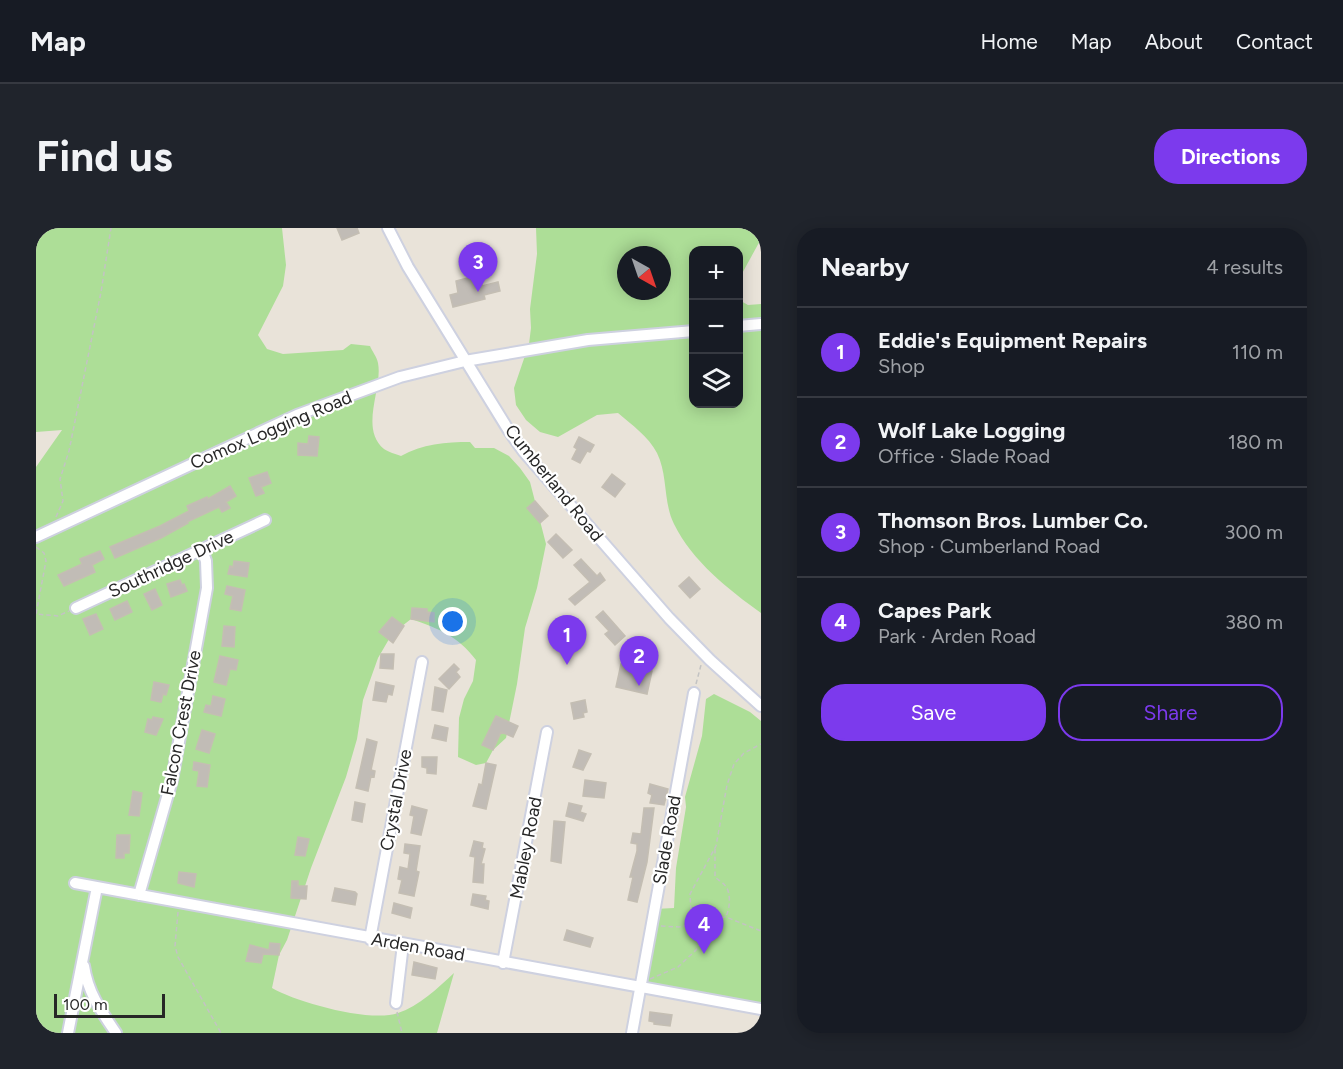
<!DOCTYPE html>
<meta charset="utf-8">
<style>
body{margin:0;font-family:Figtree,sans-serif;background:#20242c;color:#f1f3f6}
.controls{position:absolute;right:18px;top:18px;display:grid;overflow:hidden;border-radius:12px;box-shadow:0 3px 15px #0003}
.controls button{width:54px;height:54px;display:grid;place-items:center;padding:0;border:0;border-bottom:2px solid #363941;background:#171b24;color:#f1f3f6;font:30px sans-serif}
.compass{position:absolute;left:581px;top:18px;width:54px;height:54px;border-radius:50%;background:#171b24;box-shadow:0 3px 15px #0003;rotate:140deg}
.scale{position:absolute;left:18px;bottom:15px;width:111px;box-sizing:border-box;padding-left:6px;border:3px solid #272727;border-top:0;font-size:16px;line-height:21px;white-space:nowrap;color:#272727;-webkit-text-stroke:4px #fff;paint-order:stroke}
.you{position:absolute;left:417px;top:394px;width:21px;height:21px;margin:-15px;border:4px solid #fff;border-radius:50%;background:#1a73e8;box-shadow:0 0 0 9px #1a73e833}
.badge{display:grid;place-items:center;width:39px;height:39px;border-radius:50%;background:#7c3aed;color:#fff;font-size:20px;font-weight:700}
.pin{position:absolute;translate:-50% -50px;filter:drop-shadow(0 2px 3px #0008)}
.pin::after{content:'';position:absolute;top:32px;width:21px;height:18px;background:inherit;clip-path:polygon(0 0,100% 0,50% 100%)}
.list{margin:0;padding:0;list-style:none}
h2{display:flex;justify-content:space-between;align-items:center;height:78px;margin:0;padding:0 24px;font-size:26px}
h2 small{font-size:20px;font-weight:400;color:#9ea1a6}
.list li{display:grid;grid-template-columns:39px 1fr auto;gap:18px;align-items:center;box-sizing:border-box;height:90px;padding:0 24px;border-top:2px solid #363941}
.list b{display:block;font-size:22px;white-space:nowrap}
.list p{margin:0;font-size:20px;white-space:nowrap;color:#9ea1a6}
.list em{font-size:20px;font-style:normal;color:#9ea1a6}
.actions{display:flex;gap:12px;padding:18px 24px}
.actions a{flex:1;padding:14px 0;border:2px solid #7c3aed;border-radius:24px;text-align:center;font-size:21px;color:#7c3aed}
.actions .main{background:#7c3aed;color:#fff}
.icon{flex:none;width:33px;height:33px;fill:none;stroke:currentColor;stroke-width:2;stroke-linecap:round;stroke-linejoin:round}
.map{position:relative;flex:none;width:725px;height:805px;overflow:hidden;border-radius:24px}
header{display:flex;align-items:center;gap:36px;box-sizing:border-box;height:84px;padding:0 30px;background:#171b24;border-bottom:2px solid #363941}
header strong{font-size:28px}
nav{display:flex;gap:33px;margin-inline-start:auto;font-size:21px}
.intro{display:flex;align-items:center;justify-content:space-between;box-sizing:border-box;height:144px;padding:0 36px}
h1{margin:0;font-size:42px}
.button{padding:15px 27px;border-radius:24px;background:#7c3aed;color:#fff;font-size:21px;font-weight:700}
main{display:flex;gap:36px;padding:0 36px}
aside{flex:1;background:#171b24;border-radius:24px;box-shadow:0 3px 15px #0003}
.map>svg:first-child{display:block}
</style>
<header>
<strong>Map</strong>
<nav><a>Home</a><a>Map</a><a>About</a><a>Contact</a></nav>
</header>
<div class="intro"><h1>Find us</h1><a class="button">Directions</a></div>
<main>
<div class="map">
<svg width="725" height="805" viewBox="0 0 725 805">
<rect width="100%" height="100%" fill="#e9e3d9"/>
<path fill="#adde97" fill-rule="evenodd" d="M0 0H246L250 37 247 58 222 107 231 121 247 126 307 122 315 116 334 118C336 123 341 129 342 135 347 161 323 200 348 221 352 224 360 226 365 228 386 216 410 214 434 214L439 220H458L473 228 484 240 494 254 510 316 501 360 489 400 481 456 470 510 457 522 450 535 440 537 422 529 423 490 428 471 437 453 440 432C421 407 403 401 375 391L356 406 342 430 327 472 321 511 310 549 275 640 251 712 243 727 236 760C260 774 334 795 362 785 383 778 402 760 418 745L401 805H0V239L26 202 0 204Z
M500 0H725V11L703 51 702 22H658V176H702L703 72 712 77 725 76V385C693 362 656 333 638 296 627 274 632 247 621 225 613 209 595 196 582 185L561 187 522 209 504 204 490 192 480 177 478 160 493 116 495 100 494 81 501 26ZM590 27H626V63H590Z
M678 466 714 484 725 493V781L606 760 619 681 638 680 640 640 650 579 649 569 666 508 670 471Z"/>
<path fill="#c1bcb6" stroke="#c4beb3" stroke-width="1.5" d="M301 0H321L323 5 306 12Z
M439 48 440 53 445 52 446 58 462 54 464 63 448 67 449 71 417 79 414 67 422 65 420 53Z
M273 208 283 209 281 228 262 227V215L272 216Z
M543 209 558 217 554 224 551 223 544 235 536 231 541 221 538 219Z
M231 244 235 255 225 259 228 265 220 268 213 250Z
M576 246 589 256 579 269 566 259Z
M194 258 200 268 190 274 194 280 186 284 183 279 151 294 152 295 125 310 79 330 74 319 124 298 153 283 151 278 171 269 172 271Z
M499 273 512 288 504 295 491 280Z
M520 306 536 322 527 330 512 314Z
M64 323 68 331 56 337 59 344 28 358 22 347 46 336 44 331Z
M545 331 561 348 564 345 569 352 539 377 533 371 554 354 538 337Z
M198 333 213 335 211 349 192 346 194 338 197 339Z
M653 349 664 361 654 370 643 358Z
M144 352 146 357 148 356 151 363 135 369 131 356Z
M191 358 209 362 205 383 194 381 197 368 189 366Z
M119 361 126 377 116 382 108 366Z
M91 373 96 384 79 392 74 381Z
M376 380 391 381V384L398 385V394L375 391Z
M567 383 589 408 579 417 569 406 573 403 560 389Z
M60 386 67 401 54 407 47 391Z
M356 389 368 398 357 415 343 404Z
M188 398 199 399 198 419 186 418Z
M345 426H358L357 441 344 440Z
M184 428 202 432 200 442 194 441 190 457 178 454Z
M418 436 423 441 420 444 424 449 413 461 403 451Z
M585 436 616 443 611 466 580 459Z
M118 454 133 457 130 467 127 466 125 474 115 472Z
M340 454 358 458 356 467 352 466 350 474 337 472Z
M399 459 411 462 407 484 396 482Z
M177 468 189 471 185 488 168 484 170 477 175 478Z
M549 472 551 484 547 485 548 489 538 491 535 475Z
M460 488 482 498 477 509 465 504 457 522 446 517Z
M117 489 127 491 120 507 109 504 112 491 116 492Z
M399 497 412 500 410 513 396 510Z
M166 502 179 506 173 525 160 521Z
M331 511 341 514 335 542 339 543 338 549 335 548 332 563 320 560Z
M543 522 555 526 547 542 537 539Z
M386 529H401L400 546 391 545V540L386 539Z
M158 534 174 537 171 559 161 558 163 543 157 542Z
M450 535 460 537 450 581 437 578 443 556 446 557Z
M549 552 570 555 568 570 547 568Z
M614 556 632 561 628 577 614 575 616 567 612 565Z
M97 563 106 565 103 588 93 587Z
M319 574 329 576 326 594 316 592Z
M533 575 546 578 544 584 550 586 547 593 530 588Z
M376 578 391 582 385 607 375 605 378 588 374 587Z
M608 580H618L611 634 601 674 592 672 597 649H594L601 623V616L595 615 597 605 605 606Z
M518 593 529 594 525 635 515 633Z
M81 607H94L93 625H88V630H80Z
M262 609 273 611 269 628 259 627Z
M438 613 447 615 446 620 449 621 445 636H448L447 655 437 654 439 629 434 628Z
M369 616 384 618 380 643 383 644 378 668 363 665 366 652 362 651 364 639 372 641 374 626 368 625Z
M143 644 160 646 158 659 142 655Z
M256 653H262V658H271L270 671 255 670Z
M299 660 319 664 321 666 319 677 296 673Z
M437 666 450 668 449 672 453 673 452 681 435 677Z
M358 675 376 680 374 690 356 685Z
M531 702 557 710 554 719 528 712Z
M234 715 244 716 243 727 227 726 225 735 210 733 214 717 233 722Z
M378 734 401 740 399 751 376 747Z
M614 784 636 787 634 798 618 796V794L613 793Z"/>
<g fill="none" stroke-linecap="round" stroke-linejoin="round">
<g stroke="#ced1e0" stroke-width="14">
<path id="minor" d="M352 0 372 39 473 203 488 224 633 390 674 432 725 478
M702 98 725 96
M0 309 261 187 364 149 429 133 552 112 658 103
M40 380 229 292
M39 655 725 781
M103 667 136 552 171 360 170 333 166 322
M334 711 386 434
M467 735 511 504
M48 738C52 765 65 783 80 805
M360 775 367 716
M32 805 61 659
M596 805 658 465"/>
</g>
<path stroke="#c3c3c3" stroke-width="1.5" stroke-dasharray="4.5 3" stroke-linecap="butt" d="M20 289 27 273 24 251 33 223 65 64 75 0
M0 319 8 325 10 333 0 386 22 388 33 383
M660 456 665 437
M679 621V649C682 652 688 655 690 659 695 665 694 681 690 688
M142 684 139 718 142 729 185 805
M660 696 655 684 654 666 680 618 691 557 698 536 708 525 725 516
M625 698 643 699 660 696 671 703
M614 751 642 739 660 722 681 690 690 689 725 703
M361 784 366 805"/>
<use href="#minor" stroke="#fff" stroke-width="10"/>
</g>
<g text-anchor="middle" stroke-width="4.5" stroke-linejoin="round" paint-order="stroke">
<g font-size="18" fill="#272727" stroke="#fff">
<text transform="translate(235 202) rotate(-23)" y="6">Comox Logging Road</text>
<text transform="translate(518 255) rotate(51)" y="6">Cumberland Road</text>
<text transform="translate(135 336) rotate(-25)" y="6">Southridge Drive</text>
<text transform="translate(145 495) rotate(-79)" y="6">Falcon Crest Drive</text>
<text transform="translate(360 572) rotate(-79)" y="6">Crystal Drive</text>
<text transform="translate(631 612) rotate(-80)" y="6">Slade Road</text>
<text transform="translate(490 620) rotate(-79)" y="6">Mabley Road</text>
<text transform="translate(382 719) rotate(10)" y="6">Arden Road</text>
</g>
</g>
</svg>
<div class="controls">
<button>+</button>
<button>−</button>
<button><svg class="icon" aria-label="layers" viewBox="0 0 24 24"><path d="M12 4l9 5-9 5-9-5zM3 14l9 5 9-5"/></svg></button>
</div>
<svg class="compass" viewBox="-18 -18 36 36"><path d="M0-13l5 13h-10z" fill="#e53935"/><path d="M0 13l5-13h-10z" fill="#9ea1a6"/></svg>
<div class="scale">100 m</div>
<div class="you"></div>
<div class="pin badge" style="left:531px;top:437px">1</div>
<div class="pin badge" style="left:603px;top:458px">2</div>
<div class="pin badge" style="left:442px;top:64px">3</div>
<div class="pin badge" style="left:668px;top:726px">4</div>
</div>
<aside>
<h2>Nearby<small>4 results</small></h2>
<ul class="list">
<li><span class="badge">1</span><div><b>Eddie's Equipment Repairs</b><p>Shop</p></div><em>110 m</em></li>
<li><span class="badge">2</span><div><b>Wolf Lake Logging</b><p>Office · Slade Road</p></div><em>180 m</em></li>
<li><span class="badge">3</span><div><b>Thomson Bros. Lumber Co.</b><p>Shop · Cumberland Road</p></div><em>300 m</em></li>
<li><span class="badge">4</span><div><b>Capes Park</b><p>Park · Arden Road</p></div><em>380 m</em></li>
</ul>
<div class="actions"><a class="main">Save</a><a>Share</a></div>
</aside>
</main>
